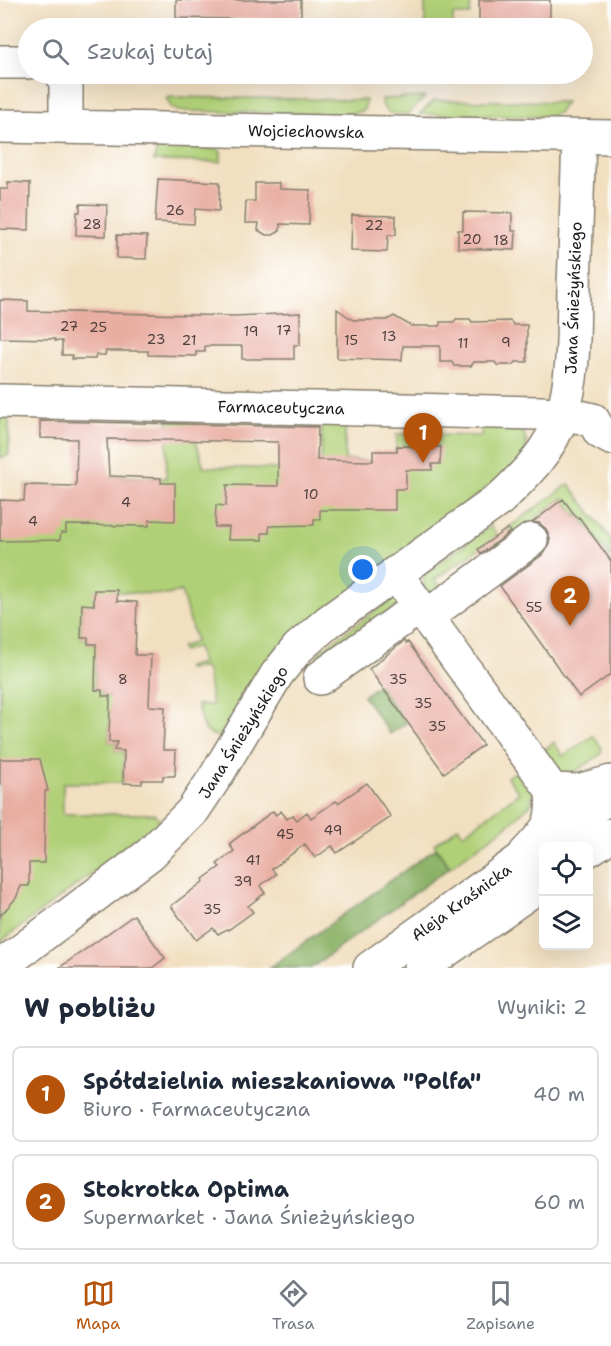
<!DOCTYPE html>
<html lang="pl">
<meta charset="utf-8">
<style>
body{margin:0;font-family:"Shantell Sans",sans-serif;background:#f6f6f7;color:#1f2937}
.controls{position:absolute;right:18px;bottom:18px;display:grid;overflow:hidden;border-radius:9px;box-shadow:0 6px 24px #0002}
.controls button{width:54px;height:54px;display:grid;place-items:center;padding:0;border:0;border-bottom:2px solid #e0e1e3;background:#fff;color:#1f2937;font:30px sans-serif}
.you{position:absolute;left:363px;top:570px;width:21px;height:21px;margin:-15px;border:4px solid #fff;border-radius:50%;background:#1a73e8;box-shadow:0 0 0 9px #1a73e833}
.badge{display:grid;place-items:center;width:39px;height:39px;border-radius:50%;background:#b45309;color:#fff;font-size:20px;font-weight:700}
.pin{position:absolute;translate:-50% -50px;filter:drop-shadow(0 2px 3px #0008)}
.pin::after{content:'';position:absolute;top:32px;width:21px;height:18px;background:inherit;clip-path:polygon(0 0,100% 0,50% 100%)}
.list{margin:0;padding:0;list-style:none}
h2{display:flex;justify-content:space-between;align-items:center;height:78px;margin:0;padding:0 24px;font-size:26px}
h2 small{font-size:20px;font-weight:400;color:#747a83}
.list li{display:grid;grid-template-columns:39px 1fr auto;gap:18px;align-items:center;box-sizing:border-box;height:96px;margin:0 12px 12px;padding:0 12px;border:2px solid #e0e1e3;border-radius:9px}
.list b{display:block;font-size:22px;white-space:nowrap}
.list p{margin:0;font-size:20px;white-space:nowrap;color:#747a83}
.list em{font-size:20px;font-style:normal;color:#747a83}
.icon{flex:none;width:33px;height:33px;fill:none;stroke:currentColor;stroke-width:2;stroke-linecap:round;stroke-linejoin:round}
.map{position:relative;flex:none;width:611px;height:968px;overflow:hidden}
.search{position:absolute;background:#fff;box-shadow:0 6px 24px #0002;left:18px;right:18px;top:18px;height:66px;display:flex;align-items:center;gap:15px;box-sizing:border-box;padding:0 21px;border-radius:33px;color:#747a83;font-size:22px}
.sheet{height:294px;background:#fff}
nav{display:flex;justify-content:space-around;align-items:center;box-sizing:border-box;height:84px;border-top:2px solid #e0e1e3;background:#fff;font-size:16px;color:#747a83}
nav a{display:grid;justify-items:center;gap:3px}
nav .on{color:#b45309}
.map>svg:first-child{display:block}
</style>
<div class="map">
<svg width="611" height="968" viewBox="0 0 611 968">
<rect width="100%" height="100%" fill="#fff"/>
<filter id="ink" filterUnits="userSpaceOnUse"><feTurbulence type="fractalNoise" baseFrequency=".0167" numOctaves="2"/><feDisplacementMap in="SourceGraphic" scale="12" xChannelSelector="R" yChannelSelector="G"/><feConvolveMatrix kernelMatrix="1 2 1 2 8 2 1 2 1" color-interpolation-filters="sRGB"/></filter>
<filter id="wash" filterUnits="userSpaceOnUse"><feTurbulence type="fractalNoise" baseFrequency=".008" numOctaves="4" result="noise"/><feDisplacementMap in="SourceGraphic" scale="24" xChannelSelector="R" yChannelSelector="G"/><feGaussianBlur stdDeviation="1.35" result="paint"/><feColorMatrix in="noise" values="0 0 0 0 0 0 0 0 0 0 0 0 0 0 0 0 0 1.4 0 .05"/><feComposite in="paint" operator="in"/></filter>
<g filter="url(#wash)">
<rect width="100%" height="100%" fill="#f1dfc0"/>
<path fill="#b0d077" stroke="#66764a" stroke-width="1.5" d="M425 0H471L470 15H453V28H425Z
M172 97 366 100 364 110 352 114 178 111 171 107 166 98Z
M425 97 408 114C393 114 383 116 382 99Z
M435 100 566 102 559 112 550 117 419 114Z
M157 147 218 149 221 152V162L154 161Z
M0 406H9V455L0 458Z
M168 419 196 420V441L204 467 321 470 322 420 345 421V460L373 461 396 451 397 434 481 436 482 420 520 427C528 439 528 447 523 460L277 650 221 737C201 735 202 723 197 705H212L207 671 204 668 187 669V667L202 663 197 647 182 651 181 647 196 642 181 591 167 595 95 590 94 605H82L81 638H88L89 644 109 645 96 657 95 689 102 690V696L122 697 110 710 109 742H116L115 750 124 751 123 783H63V814H155L160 820 153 828 0 942V500L24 506 25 485 57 486 76 491 109 476 166 478Z
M569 484 611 539V558L579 515 577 517 563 498 525 526 500 551 492 540 435 579 441 588 432 595 423 585 424 574 427 571 491 526 497 535 494 538 500 546 514 536 508 528Z
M393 598 403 602 317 660V654L321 650Z
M593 736 602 748 601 754 574 773 555 775 542 752 554 742 563 756Z
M513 773H519L533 791 531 804 508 825 450 867 434 844 458 827 463 834 519 793 507 777Z"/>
<path fill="#8cb268" stroke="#546742" stroke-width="1.5" d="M378 685 406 723 390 734 363 696Z
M436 848 450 867 311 968H269Z"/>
<g id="blocks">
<path fill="#e9aea2" d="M176 0H301V20L176 18Z
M479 0H550V25L479 24Z
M158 179 220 182 219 211 195 209 194 224 155 222Z
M8 182 30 183 29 230 0 229V189H8Z
M255 183H279V189L310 190 309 225 280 224V231L273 235H266L258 230 259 223H245L246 201H255Z
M80 204 107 205 106 236 76 235 77 212H80Z
M463 212 512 213V231H516L515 250 458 248V230H463Z
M352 215 396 216V235H388L387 252 351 251Z
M117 235 147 236 146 259 117 258Z
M0 300 28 301V311L234 316 300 313V345H294V359H242V346H205V352H196V356L148 355V351H106L105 355H96L95 359H72V355H62V341H55V339L0 338Z
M337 309 353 320H387L394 316 411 326H440V322H454L456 319H470L472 322 510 321 514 325H527V362H516L513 365H497L495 362H474L471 366H454L452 362H440V346H403L402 360 337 358Z
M40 421 318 427 317 460 373 461V451H397V446L441 447 440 464H432V470H406V489H395V510H320V519H314V525L269 526V533H262V540H228L229 527H215L216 505 226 506 227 485 278 486V442L107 439 109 476 161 478V483H175V521L149 520V526L66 525V533H61L60 540 0 541V500L24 501 25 485 76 486 77 439 40 438Z
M563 499 577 518 579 517 611 561V674L579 697 500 586 542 555 548 548 550 539 546 529 539 523 533 522Z
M508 528 510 532 481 554 478 549Z
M94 590H117V601L137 602 135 655H151L149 706 165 707 163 750H176L175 776H163V780H142V784L123 783 124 751 114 750 117 742H109L110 696H102V690H95L96 644H88V638H81L82 604 94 605Z
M404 641 406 643 408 642 483 745 444 773 369 669Z
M0 759H40L48 791H45L44 863H29V886H21L16 898 0 916Z
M367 783 391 817 337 853 332 846 315 858 305 844 272 869 276 874 260 886 265 893 248 906 253 912 228 930 227 929 218 934 213 928 196 940 171 906 204 881 203 879 220 867 217 864 234 851 229 844 273 811 276 815 281 811 287 819 293 815 297 820 307 812 311 818 336 801 338 803Z
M134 915 165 958 152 968H59Z"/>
</g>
</g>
<g filter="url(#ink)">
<use href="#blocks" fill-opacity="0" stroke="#867e6e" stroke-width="1.5"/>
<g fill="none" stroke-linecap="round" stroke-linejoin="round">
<g stroke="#867e6e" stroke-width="36">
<path id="minor" d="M0 62H28
M62 74 66 83V127
M0 126 611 137
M0 401 540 413 576 416 593 420 600 432 611 438
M395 573 552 790C555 823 548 830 526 853
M426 617 531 540
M320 678 419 607
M552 790 578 791 611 782
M0 967 150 854 192 812 216 776 277 674 298 648 328 622 500 499C525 475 551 450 562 415 575 375 573 330 574 288 576 238 577 187 579 137"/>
</g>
<g stroke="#867e6e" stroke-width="36">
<path id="major" d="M588 850 611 835
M370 968 611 795
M421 968 544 882"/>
</g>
<use href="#minor" stroke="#fff" stroke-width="33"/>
<use href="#major" stroke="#fff" stroke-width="33"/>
</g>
</g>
<g text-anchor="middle" stroke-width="4.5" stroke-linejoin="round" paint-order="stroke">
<g font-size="14" fill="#4f403e">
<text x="175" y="215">26</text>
<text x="92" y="229">28</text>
<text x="374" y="230">22</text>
<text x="472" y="244">20</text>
<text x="501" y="245">18</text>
<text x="69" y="331">27</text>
<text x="98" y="332">25</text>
<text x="284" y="335">17</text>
<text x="251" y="336">19</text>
<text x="389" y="341">13</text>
<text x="156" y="344">23</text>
<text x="189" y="345">21</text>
<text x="351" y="345">15</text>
<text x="506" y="347">9</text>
<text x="463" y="348">11</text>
<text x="311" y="499">10</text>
<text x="126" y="507">4</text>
<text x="33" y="526">4</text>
<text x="534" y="612">55</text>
<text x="123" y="684">8</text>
<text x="398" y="684">35</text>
<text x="423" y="708">35</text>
<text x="437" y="731">35</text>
<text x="333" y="835">49</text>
<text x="285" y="839">45</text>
<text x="253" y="865">41</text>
<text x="243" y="886">39</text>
<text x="212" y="914">35</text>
</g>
<g font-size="16" fill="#1c1c1c" stroke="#fff">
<text transform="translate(306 131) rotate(1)" y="6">Wojciechowska</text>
<text transform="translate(573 298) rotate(-88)" y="6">Jana Śnieżyńskiego</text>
<text transform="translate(281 407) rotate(1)" y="6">Farmaceutyczna</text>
<text transform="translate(243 732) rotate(-58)" y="6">Jana Śnieżyńskiego</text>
<text transform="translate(461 902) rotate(-36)" y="6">Aleja Kraśnicka</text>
</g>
</g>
</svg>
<div class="controls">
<button><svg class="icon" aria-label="locate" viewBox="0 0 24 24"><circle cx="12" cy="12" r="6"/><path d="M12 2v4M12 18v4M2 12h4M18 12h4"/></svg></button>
<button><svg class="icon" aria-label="layers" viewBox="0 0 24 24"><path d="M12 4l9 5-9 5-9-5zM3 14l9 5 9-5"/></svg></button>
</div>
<div class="you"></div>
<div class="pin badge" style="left:423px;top:463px">1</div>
<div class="pin badge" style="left:570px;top:626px">2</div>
<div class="search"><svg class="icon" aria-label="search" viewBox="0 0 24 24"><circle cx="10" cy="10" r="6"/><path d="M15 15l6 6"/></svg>Szukaj tutaj</div>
</div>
<section class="sheet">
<h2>W pobliżu<small>Wyniki: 2</small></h2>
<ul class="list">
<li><span class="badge">1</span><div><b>Spółdzielnia mieszkaniowa &quot;Polfa&quot;</b><p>Biuro · Farmaceutyczna</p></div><em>40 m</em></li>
<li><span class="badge">2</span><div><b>Stokrotka Optima</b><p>Supermarket · Jana Śnieżyńskiego</p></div><em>60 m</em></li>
</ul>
</section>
<nav>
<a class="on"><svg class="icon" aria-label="map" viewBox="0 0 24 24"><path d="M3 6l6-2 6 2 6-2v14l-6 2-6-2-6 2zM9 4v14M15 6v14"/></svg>Mapa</a>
<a><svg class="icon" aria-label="directions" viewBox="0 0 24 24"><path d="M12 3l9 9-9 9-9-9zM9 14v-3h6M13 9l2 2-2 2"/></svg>Trasa</a>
<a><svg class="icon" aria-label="saved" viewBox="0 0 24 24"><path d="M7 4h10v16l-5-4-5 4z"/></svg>Zapisane</a>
</nav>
